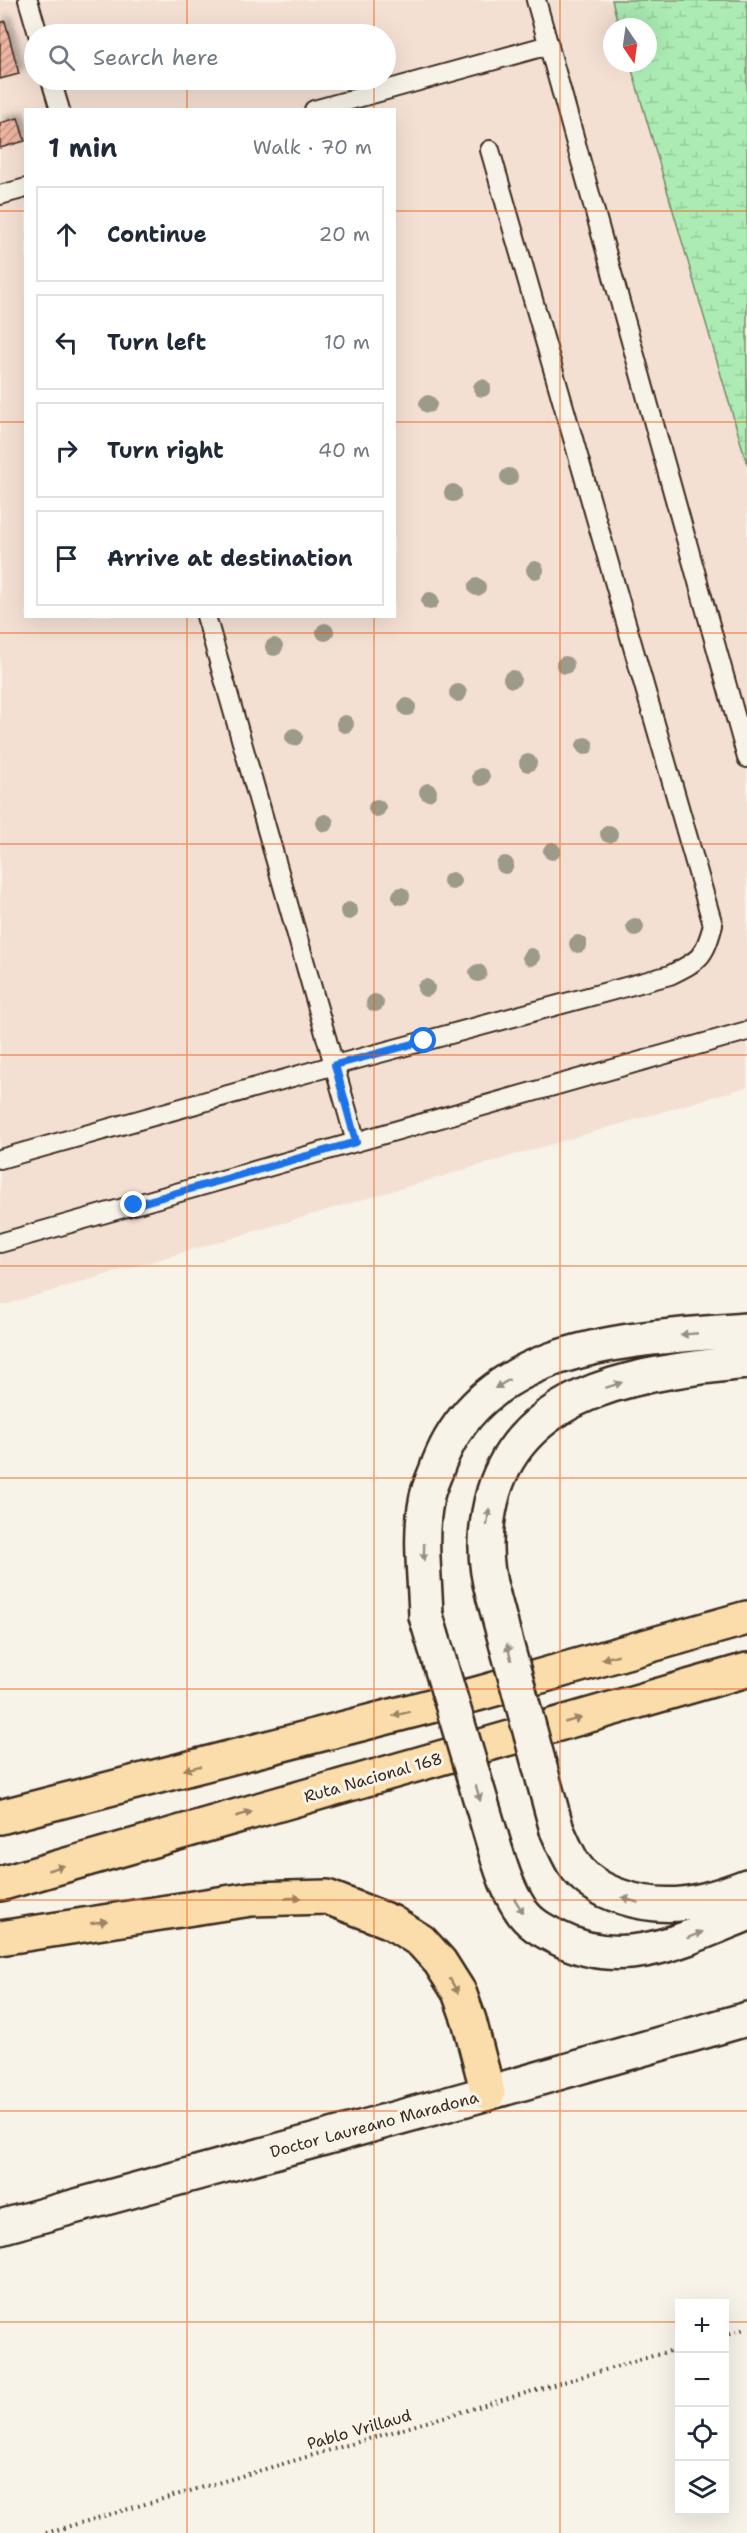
<!DOCTYPE html>
<meta charset="utf-8">
<style>
body{margin:0;font-family:"Shantell Sans",sans-serif;background:#f2f2f3;color:#1f2937}
.controls{position:absolute;right:18px;bottom:18px;display:grid;overflow:hidden;border-radius:0px;box-shadow:0 6px 24px #0002}
.controls button{width:54px;height:54px;display:grid;place-items:center;padding:0;border:0;border-bottom:2px solid #e0e1e3;background:#fff;color:#1f2937;font:30px sans-serif}
.compass{position:absolute;left:603px;top:18px;width:54px;height:54px;border-radius:50%;background:#fff;box-shadow:0 6px 24px #0002;rotate:167deg}
.stop{position:absolute;width:18px;height:18px;margin:-14px;border:4px solid #1a73e8;border-radius:50%;background:#fff}
.stop.end{background:#1a73e8;border-color:#fff;box-shadow:0 2px 6px #0008}
.list{margin:0;padding:0;list-style:none}
h2{display:flex;justify-content:space-between;align-items:center;height:78px;margin:0;padding:0 24px;font-size:26px}
h2 small{font-size:20px;font-weight:400;color:#747a83}
.list li{display:grid;grid-template-columns:39px 1fr auto;gap:18px;align-items:center;box-sizing:border-box;height:96px;margin:0 12px 12px;padding:0 12px;border:2px solid #e0e1e3;border-radius:0px}
.list b{display:block;font-size:22px;white-space:nowrap}
.list em{font-size:20px;font-style:normal;color:#747a83}
.icon{flex:none;width:33px;height:33px;fill:none;stroke:currentColor;stroke-width:2;stroke-linecap:round;stroke-linejoin:round}
.map{position:relative;flex:none;width:747px;height:2533px;overflow:hidden}
.search{position:absolute;background:#fff;box-shadow:0 6px 24px #0002;left:24px;top:24px;width:372px;height:66px;display:flex;align-items:center;gap:15px;box-sizing:border-box;padding:0 21px;border-radius:33px;color:#747a83;font-size:22px}
.panel{position:absolute;background:#fff;box-shadow:0 6px 24px #0002;left:24px;top:108px;width:372px;height:510px;border-radius:0px}
.map>svg:first-child{display:block}
</style>
<div class="map">
<svg width="747" height="2533" viewBox="0 0 747 2533">
<defs>
<pattern id="wetland-marsh" width="20" height="14" patternUnits="userSpaceOnUse" patternTransform="scale(1.5)"><rect width="20" height="14" fill="#acecb4"/><path d="M1 5h8M5 5V1M11 12h8M15 12V8" fill="none" stroke="#95cb9a"/></pattern>
<pattern id="building-hatch" width="6" height="6" patternUnits="userSpaceOnUse" patternTransform="scale(1.5)"><rect width="6" height="6" fill="#edb5a2"/><path d="M-1 1l2-2M0 6l6-6M5 7l2-2" fill="none" stroke="#c19383"/></pattern>
<filter id="shadow"><feDropShadow dx="5.5" dy="-5.5" stdDeviation="3" flood-color="#0004"/></filter>
</defs>
<rect width="100%" height="100%" fill="#f7f3e8"/>
<filter id="ink" filterUnits="userSpaceOnUse"><feTurbulence type="fractalNoise" baseFrequency=".0167" numOctaves="2"/><feDisplacementMap in="SourceGraphic" scale="12" xChannelSelector="R" yChannelSelector="G"/><feConvolveMatrix kernelMatrix="1 2 1 2 8 2 1 2 1" color-interpolation-filters="sRGB"/></filter>
<g filter="url(#ink)">
<path fill="#f4e0d3" fill-rule="evenodd" d="M0 0H620L628 27H612V63H637L747 460V1087L0 1306ZM34 34H386V80H34ZM26 110H394V616H26Z"/>
<path fill="url(#wetland-marsh)" stroke="#748b69" stroke-width="1.5" d="M612 0H747V464L630 63H648V27H619Z"/>
<path fill="url(#building-hatch)" stroke="#3b2a1e" stroke-width="1.5" filter="url(#shadow)" d="M5 21 19 74 0 79V23Z
M18 118 25 141 0 148V123Z"/>
<g fill="none" stroke-linecap="round" stroke-linejoin="round">
<g stroke="#3b2a1e" stroke-width="22">
<path id="lane" d="M28 0 38 34
M536 0 747 758
M51 80 60 110
M314 110 549 45
M0 195 26 188
M206 616 356 1142
M0 1159 335 1065 670 975C700 960 704 958 713 925L490 150
M0 1243 747 1031"/>
</g>
<g stroke="#3b2a1e" stroke-width="38">
<path id="street" d="M0 2227 488 2093"/>
</g>
<g stroke="#3b2a1e" stroke-width="38">
<path id="secondary" d="M493 1595C483 1561 484 1526 494 1491 527 1384 652 1372 747 1362
M426 1616C425 1579 419 1538 426 1502 427 1491 432 1481 436 1471 480 1341 632 1339 747 1330
M557 1830C562 1841 567 1853 573 1863 584 1880 603 1891 622 1897 668 1912 703 1903 747 1886
M496 1852C502 1871 508 1890 519 1907 528 1923 542 1930 558 1938 624 1972 685 1939 747 1914
M488 2093 747 2019"/>
</g>
<g stroke="#3b2a1e" stroke-width="38">
<path id="highway" d="M0 1817 477 1694 747 1618
M0 1884 747 1670
M0 1938 251 1899 327 1897 391 1922 421 1941 440 1962 459 1992 469 2020 488 2093"/>
</g>
<path stroke="#3b2a1e" stroke-width="4" stroke-dasharray="1.5 4.5" stroke-linecap="butt" d="M724 2335 747 2328
M46 2533 680 2348"/>
<use href="#lane" stroke="#f7f3e8" stroke-width="18"/>
<use href="#street" stroke="#f7f3e8" stroke-width="33"/>
<use href="#secondary" stroke="#f7f3e8" stroke-width="33"/>
<use href="#highway" stroke="#faddab" stroke-width="33"/>
<g stroke="#3b2a1e" stroke-width="38" stroke-linecap="butt">
<path id="secondary-bridge" d="M493 1595 557 1830
M426 1616 496 1852"/>
</g>
<use href="#secondary-bridge" stroke="#f7f3e8" stroke-width="33"/>
</g>
<g fill="#9c9a89">
<circle cx="482" cy="388" r="9"/>
<circle cx="428" cy="404" r="9"/>
<circle cx="509" cy="477" r="9"/>
<circle cx="453" cy="493" r="9"/>
<circle cx="535" cy="570" r="9"/>
<circle cx="477" cy="587" r="9"/>
<circle cx="430" cy="601" r="9"/>
<circle cx="325" cy="632" r="9"/>
<circle cx="274" cy="647" r="9"/>
<circle cx="565" cy="665" r="9"/>
<circle cx="512" cy="679" r="9"/>
<circle cx="458" cy="693" r="9"/>
<circle cx="407" cy="707" r="9"/>
<circle cx="345" cy="724" r="9"/>
<circle cx="294" cy="737" r="9"/>
<circle cx="585" cy="746" r="9"/>
<circle cx="528" cy="763" r="9"/>
<circle cx="481" cy="777" r="9"/>
<circle cx="428" cy="792" r="9"/>
<circle cx="377" cy="808" r="9"/>
<circle cx="325" cy="823" r="9"/>
<circle cx="609" cy="834" r="9"/>
<circle cx="552" cy="851" r="9"/>
<circle cx="505" cy="865" r="9"/>
<circle cx="452" cy="881" r="9"/>
<circle cx="401" cy="896" r="9"/>
<circle cx="349" cy="911" r="9"/>
<circle cx="635" cy="927" r="9"/>
<circle cx="578" cy="944" r="9"/>
<circle cx="531" cy="957" r="9"/>
<circle cx="478" cy="973" r="9"/>
<circle cx="426" cy="988" r="9"/>
<circle cx="375" cy="1003" r="9"/>
</g>
<defs><path id="oneway-solid" d="M-6-.8H1V-3.2L6.5 0L1 3.2V.8H-6Z" transform="scale(1.5)"/></defs>
<g fill="#998e83">
<use href="#oneway-solid" transform="translate(689 1334) rotate(175)"/>
<use href="#oneway-solid" transform="translate(502 1384) rotate(149)"/>
<use href="#oneway-solid" transform="translate(614 1385) rotate(-18)"/>
<use href="#oneway-solid" transform="translate(488 1517) rotate(-83)"/>
<use href="#oneway-solid" transform="translate(424 1552) rotate(91)"/>
<use href="#oneway-solid" transform="translate(509 1652) rotate(-105)"/>
<use href="#oneway-solid" transform="translate(478 1793) rotate(74)"/>
<use href="#oneway-solid" transform="translate(630 1900) rotate(-162)"/>
<use href="#oneway-solid" transform="translate(519 1906) rotate(58)"/>
<use href="#oneway-solid" transform="translate(695 1935) rotate(-22)"/>
</g>
<g fill="#9a8464">
<use href="#oneway-solid" transform="translate(610 1657) rotate(165)"/>
<use href="#oneway-solid" transform="translate(401 1714) rotate(166)"/>
<use href="#oneway-solid" transform="translate(573 1720) rotate(-16)"/>
<use href="#oneway-solid" transform="translate(192 1768) rotate(166)"/>
<use href="#oneway-solid" transform="translate(244 1814) rotate(-16)"/>
<use href="#oneway-solid" transform="translate(56 1868) rotate(-16)"/>
<use href="#oneway-solid" transform="translate(293 1898) rotate(-2)"/>
<use href="#oneway-solid" transform="translate(99 1922) rotate(-9)"/>
<use href="#oneway-solid" transform="translate(454 1986) rotate(61)"/>
</g>
</g>
<g fill="none" stroke-linecap="round" stroke-linejoin="round" filter="url(#ink)">
<path stroke="#1a73e8" stroke-width="8" d="M134 1205 356 1142 335 1065 424 1041"/>
</g>
<path fill="none" stroke="#e8590c" stroke-width="1.5" stroke-opacity="0.55" d="M187 0V34M374 0V34M560 0V2533M187 80V110M374 80V110M0 211H26M394 211H747M0 422H26M394 422H747M187 616V2533M374 616V2533M0 633H747M0 844H747M0 1055H747M0 1266H747M0 1478H747M0 1689H747M0 1900H747M0 2111H747M0 2322H680M724 2322H747"/>
<g text-anchor="middle" stroke-width="6" stroke-linejoin="round" paint-order="stroke">
<g font-size="16" fill="#3b2a1e" stroke="#f7f3e8">
<text transform="translate(373 1777) rotate(-16)" y="6">Ruta Nacional 168</text>
<text transform="translate(374 2124) rotate(-15)" y="6">Doctor Laureano Maradona</text>
<text transform="translate(359 2429) rotate(-16)" y="6">Pablo Vrillaud</text>
</g>
</g>
</svg>
<div class="controls">
<button>+</button>
<button>−</button>
<button><svg class="icon" aria-label="locate" viewBox="0 0 24 24"><circle cx="12" cy="12" r="6"/><path d="M12 2v4M12 18v4M2 12h4M18 12h4"/></svg></button>
<button><svg class="icon" aria-label="layers" viewBox="0 0 24 24"><path d="M12 4l9 5-9 5-9-5zM3 14l9 5 9-5"/></svg></button>
</div>
<svg class="compass" viewBox="-18 -18 36 36"><path d="M0-13l5 13h-10z" fill="#e53935"/><path d="M0 13l5-13h-10z" fill="#747a83"/></svg>
<div class="stop" style="left:424px;top:1041px"></div>
<div class="stop end" style="left:134px;top:1205px"></div>
<div class="search"><svg class="icon" aria-label="search" viewBox="0 0 24 24"><circle cx="10" cy="10" r="6"/><path d="M15 15l6 6"/></svg>Search here</div>
<section class="panel">
<h2>1 min<small>Walk · 70 m</small></h2>
<ul class="list">
<li><svg class="icon" aria-label="ahead" viewBox="0 0 24 24"><path d="M12 20V5M6 11l6-6 6 6"/></svg><div><b>Continue</b></div><em>20 m</em></li>
<li><svg class="icon" aria-label="left" viewBox="0 0 24 24"><path d="M17 20v-9H6M10 6l-5 5 5 5"/></svg><div><b>Turn left</b></div><em>10 m</em></li>
<li><svg class="icon" aria-label="right" viewBox="0 0 24 24"><path d="M7 20v-9h11M14 6l5 5-5 5"/></svg><div><b>Turn right</b></div><em>40 m</em></li>
<li><svg class="icon" aria-label="arrive" viewBox="0 0 24 24"><path d="M6 21V4h12l-3 4 3 4H6"/></svg><div><b>Arrive at destination</b></div></li>
</ul>
</section>
</div>
